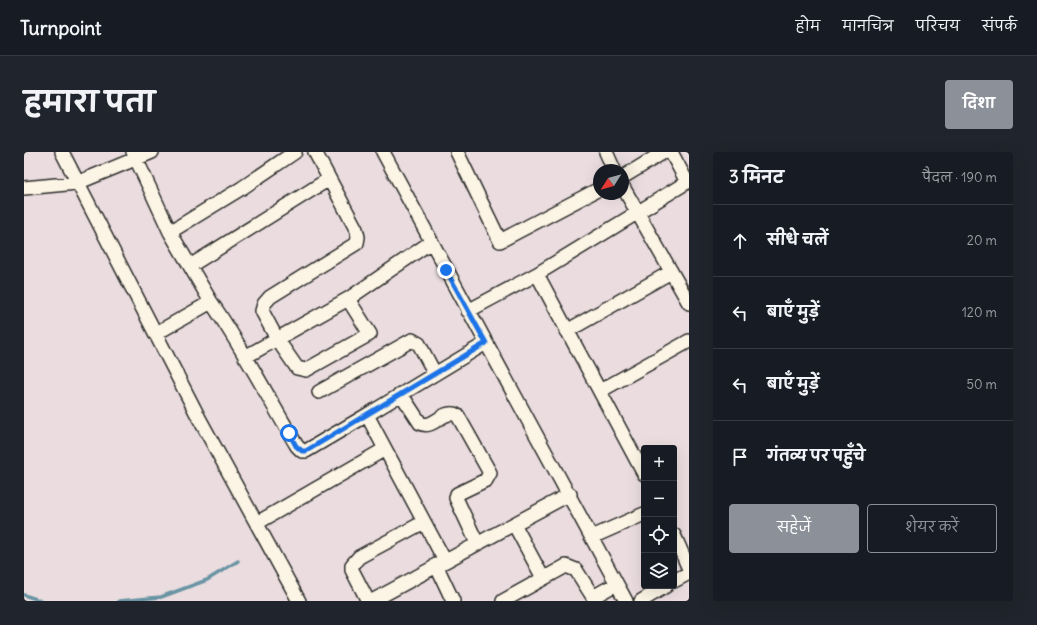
<!DOCTYPE html>
<html lang="hi">
<meta charset="utf-8">
<style>
body{margin:0;font-family:Delius,"Playpen Sans Deva",sans-serif;background:#20242c;color:#f1f3f6}
.controls{position:absolute;right:12px;bottom:12px;display:grid;overflow:hidden;border-radius:4px;box-shadow:0 4px 16px #0002}
.controls button{width:36px;height:36px;display:grid;place-items:center;padding:0;border:0;border-bottom:1px solid #363941;background:#171b24;color:#f1f3f6;font:20px sans-serif}
.compass{position:absolute;left:569px;top:12px;width:36px;height:36px;border-radius:50%;background:#171b24;box-shadow:0 4px 16px #0002;rotate:233deg}
.stop{position:absolute;width:12px;height:12px;margin:-9px;border:3px solid #1a73e8;border-radius:50%;background:#fff}
.stop.end{background:#1a73e8;border-color:#fff;box-shadow:0 1px 4px #0008}
.list{margin:0;padding:0;list-style:none}
h2{display:flex;justify-content:space-between;align-items:center;height:52px;margin:0;padding:0 16px;font-size:17px}
h2 small{font-size:13px;font-weight:400;color:#9ea1a6}
.list li{display:grid;grid-template-columns:26px 1fr auto;gap:12px;align-items:center;box-sizing:border-box;height:72px;padding:0 16px;border-top:1px solid #363941}
.list b{display:block;font-size:15px;white-space:nowrap}
.list em{font-size:13px;font-style:normal;color:#9ea1a6}
.actions{display:flex;gap:8px;padding:12px 16px}
.actions a{flex:1;padding:9px 0;border:1px solid #8c9099;border-radius:4px;text-align:center;font-size:14px;color:#8c9099}
.actions .main{background:#8c9099;color:#fff}
.icon{flex:none;width:22px;height:22px;fill:none;stroke:currentColor;stroke-width:2;stroke-linecap:round;stroke-linejoin:round}
.map{position:relative;flex:none;width:665px;height:449px;overflow:hidden;border-radius:4px}
header{display:flex;align-items:center;gap:24px;box-sizing:border-box;height:56px;padding:0 20px;background:#171b24;border-bottom:1px solid #363941}
header strong{font-size:19px}
nav{display:flex;gap:22px;margin-inline-start:auto;font-size:14px}
.intro{display:flex;align-items:center;justify-content:space-between;box-sizing:border-box;height:96px;padding:0 24px}
h1{margin:0;font-size:28px}
.button{padding:10px 18px;border-radius:4px;background:#8c9099;color:#fff;font-size:14px;font-weight:700}
main{display:flex;gap:24px;padding:0 24px}
aside{flex:1;background:#171b24;border-radius:4px;box-shadow:0 4px 16px #0002}
.map>svg:first-child{display:block}
</style>
<header>
<strong>Turnpoint</strong>
<nav><a>होम</a><a>मानचित्र</a><a>परिचय</a><a>संपर्क</a></nav>
</header>
<div class="intro"><h1>हमारा पता</h1><a class="button">दिशा</a></div>
<main>
<div class="map">
<svg width="665" height="449" viewBox="0 0 665 449">
<rect width="100%" height="100%" fill="#ebdddf"/>
<filter id="ink" filterUnits="userSpaceOnUse"><feTurbulence type="fractalNoise" baseFrequency=".025" numOctaves="2"/><feDisplacementMap in="SourceGraphic" scale="8" xChannelSelector="R" yChannelSelector="G"/><feConvolveMatrix kernelMatrix="1 2 1 2 8 2 1 2 1" color-interpolation-filters="sRGB"/></filter>
<g filter="url(#ink)">
<g fill="none" stroke-linecap="round" stroke-linejoin="round">
<path stroke="#6994a4" stroke-width="3.5" d="M0 443 18 449
M95 449 137 445 183 428 214 409"/>
<g stroke="#2b2b2b" stroke-width="16">
<path id="street" d="M38 0 175 266 275 449
M109 0 146 80 187 150 131 182
M291 0 332 77 334 85 333 91 246 145 240 152 238 159 253 187 273 216 282 218 346 182 324 147
M359 0 602 449
M433 0 476 89 575 37
M582 0 590 18
M647 0 663 30
M599 25 640 0
M599 35 665 151
M0 36 53 31 128 0
M146 80 218 36 271 0
M166 114 305 27
M513 122 665 29
M187 150C219 196 244 246 273 294L278 299H282L343 263 421 409
M444 159 513 122 620 322
M543 179 647 120
M221 205 324 147 407 90
M576 239 665 189
M295 240 388 188 395 192 411 222
M377 242 396 271C408 278 418 259 430 262L434 264 466 321 462 328 433 342 432 346 453 391
M343 263 462 191
M233 371 361 297
M490 372 546 342
M650 383 665 417
M568 385 620 362
M412 413 429 449
M650 429 665 421
M344 449 328 418V413L335 405 400 370
M348 449 490 372 519 426
M479 449 542 414 552 418 569 445 592 432
M617 449 642 434"/>
</g>
<use href="#street" stroke="#fcf5e5" stroke-width="13"/>
</g>
</g>
<g fill="none" stroke-linecap="round" stroke-linejoin="round" filter="url(#ink)">
<path stroke="#1a73e8" stroke-width="5" d="M265 281 272 294 278 299H282L462 191 422 118"/>
</g>
</svg>
<div class="controls">
<button>+</button>
<button>−</button>
<button><svg class="icon" aria-label="locate" viewBox="0 0 24 24"><circle cx="12" cy="12" r="6"/><path d="M12 2v4M12 18v4M2 12h4M18 12h4"/></svg></button>
<button><svg class="icon" aria-label="layers" viewBox="0 0 24 24"><path d="M12 4l9 5-9 5-9-5zM3 14l9 5 9-5"/></svg></button>
</div>
<svg class="compass" viewBox="-18 -18 36 36"><path d="M0-13l5 13h-10z" fill="#e53935"/><path d="M0 13l5-13h-10z" fill="#9ea1a6"/></svg>
<div class="stop" style="left:265px;top:281px"></div>
<div class="stop end" style="left:422px;top:118px"></div>
</div>
<aside>
<h2>3 मिनट<small>पैदल · 190 m</small></h2>
<ul class="list">
<li><svg class="icon" aria-label="ahead" viewBox="0 0 24 24"><path d="M12 20V5M6 11l6-6 6 6"/></svg><div><b>सीधे चलें</b></div><em>20 m</em></li>
<li><svg class="icon" aria-label="left" viewBox="0 0 24 24"><path d="M17 20v-9H6M10 6l-5 5 5 5"/></svg><div><b>बाएँ मुड़ें</b></div><em>120 m</em></li>
<li><svg class="icon" aria-label="left" viewBox="0 0 24 24"><path d="M17 20v-9H6M10 6l-5 5 5 5"/></svg><div><b>बाएँ मुड़ें</b></div><em>50 m</em></li>
<li><svg class="icon" aria-label="arrive" viewBox="0 0 24 24"><path d="M6 21V4h12l-3 4 3 4H6"/></svg><div><b>गंतव्य पर पहुँचे</b></div></li>
</ul>
<div class="actions"><a class="main">सहेजें</a><a>शेयर करें</a></div>
</aside>
</main>
